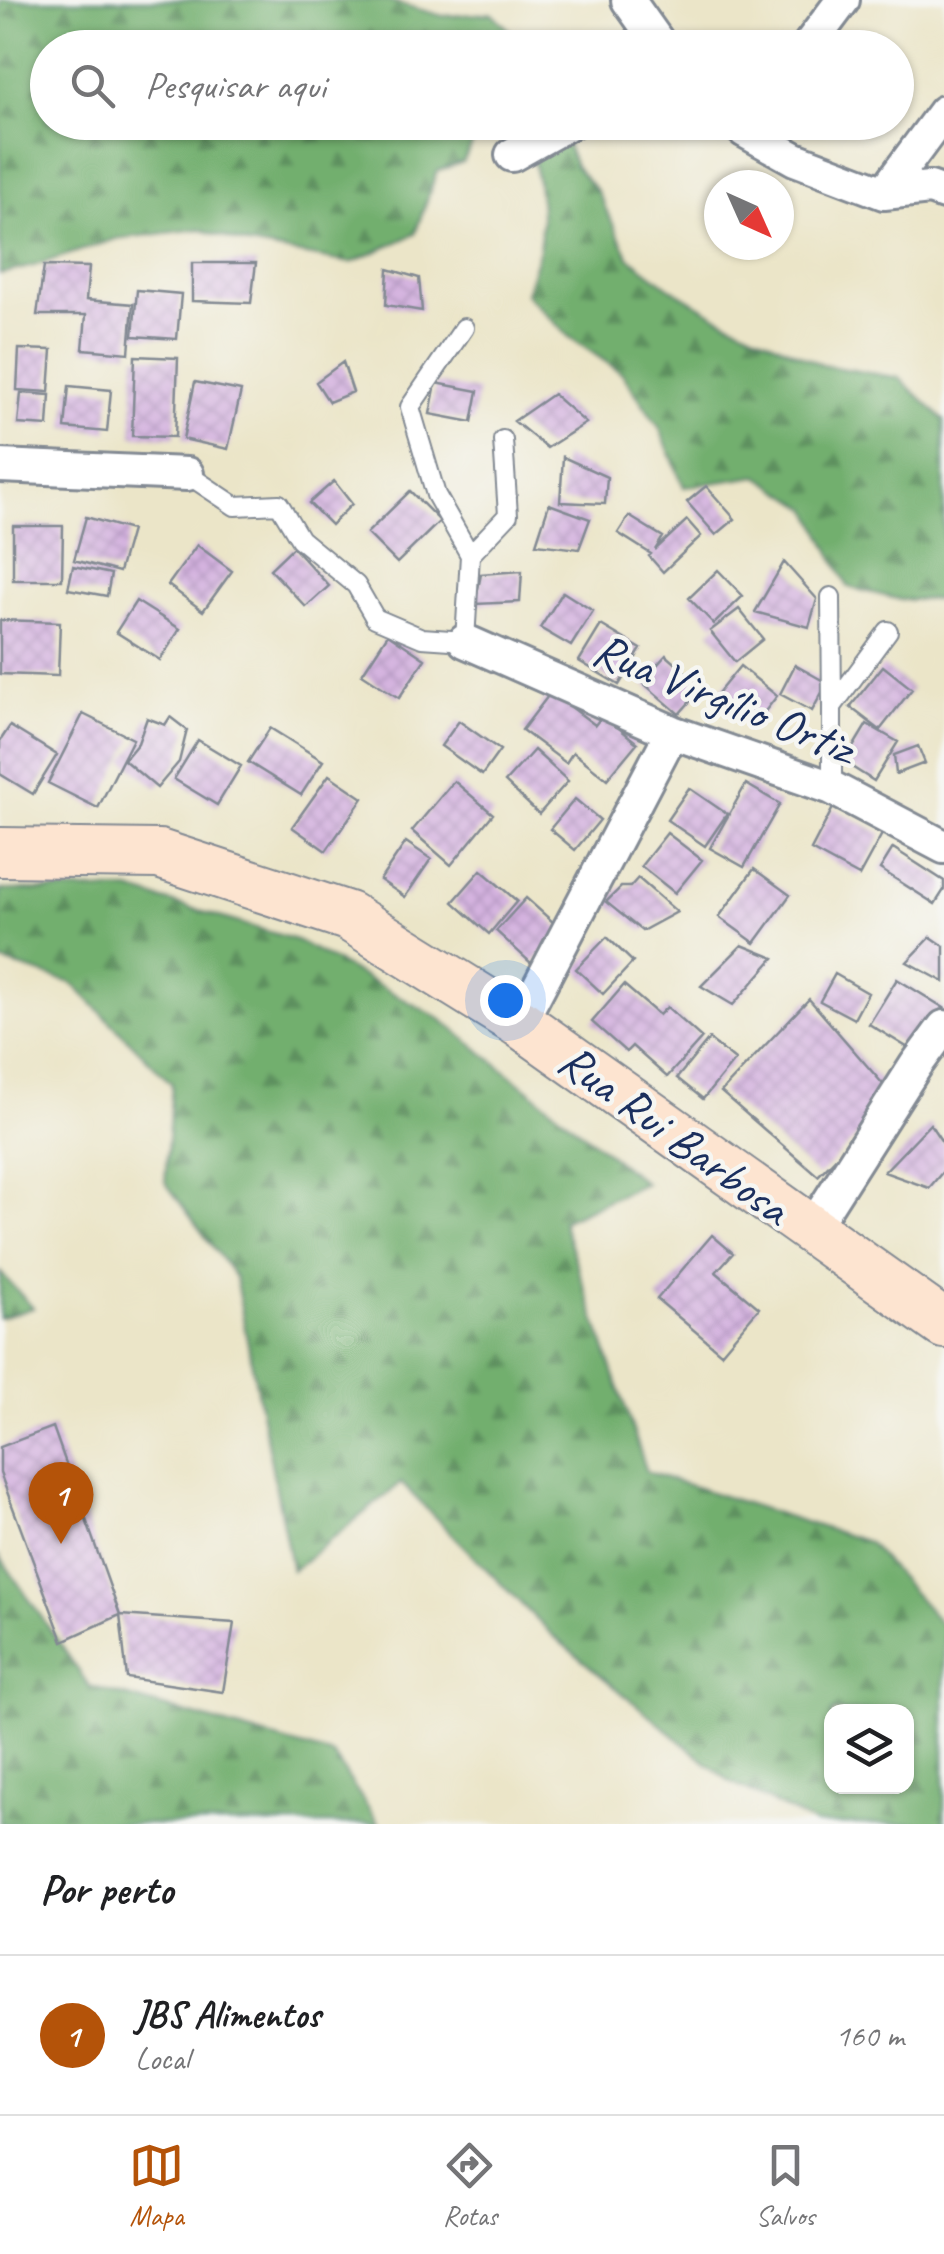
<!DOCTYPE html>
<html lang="pt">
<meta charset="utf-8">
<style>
body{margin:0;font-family:Caveat,sans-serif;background:#f2f2f2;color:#202124}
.controls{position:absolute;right:30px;bottom:30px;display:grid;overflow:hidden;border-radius:20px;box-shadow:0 2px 8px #0004}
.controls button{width:90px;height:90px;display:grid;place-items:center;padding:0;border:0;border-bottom:2px solid #e0e0e0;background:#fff;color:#202124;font:50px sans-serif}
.compass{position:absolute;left:704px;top:170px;width:90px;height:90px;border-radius:50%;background:#fff;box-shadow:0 2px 8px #0004;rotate:135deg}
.you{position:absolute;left:505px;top:1000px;width:35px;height:35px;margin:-25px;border:8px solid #fff;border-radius:50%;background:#1a73e8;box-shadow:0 0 0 15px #1a73e833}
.badge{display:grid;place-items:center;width:65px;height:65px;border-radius:50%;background:#b45309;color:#fff;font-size:32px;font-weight:700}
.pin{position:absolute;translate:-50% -82px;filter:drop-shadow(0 2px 5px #0008)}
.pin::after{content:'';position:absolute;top:52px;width:35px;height:30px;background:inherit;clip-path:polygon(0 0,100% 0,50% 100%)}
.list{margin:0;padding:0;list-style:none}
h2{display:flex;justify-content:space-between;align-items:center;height:130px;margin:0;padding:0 40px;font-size:42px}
h2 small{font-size:32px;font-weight:400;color:#757577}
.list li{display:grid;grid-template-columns:65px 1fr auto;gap:30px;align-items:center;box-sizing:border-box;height:160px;padding:0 40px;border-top:2px solid #e0e0e0}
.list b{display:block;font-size:38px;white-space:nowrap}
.list p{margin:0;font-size:32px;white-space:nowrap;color:#757577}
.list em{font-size:32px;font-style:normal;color:#757577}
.icon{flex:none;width:55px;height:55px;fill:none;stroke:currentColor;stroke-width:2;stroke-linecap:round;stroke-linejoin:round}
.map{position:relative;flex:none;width:944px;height:1824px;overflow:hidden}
.search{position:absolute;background:#fff;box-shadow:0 2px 8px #0004;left:30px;right:30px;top:30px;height:110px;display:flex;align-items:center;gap:25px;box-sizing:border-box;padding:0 35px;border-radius:55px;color:#757577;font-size:38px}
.sheet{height:290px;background:#fff}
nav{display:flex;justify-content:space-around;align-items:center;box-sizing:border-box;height:140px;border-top:2px solid #e0e0e0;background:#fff;font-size:28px;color:#757577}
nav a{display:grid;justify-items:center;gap:5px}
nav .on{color:#b45309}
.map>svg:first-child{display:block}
</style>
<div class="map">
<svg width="944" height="1824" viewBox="0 0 944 1824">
<defs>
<pattern id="forest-firs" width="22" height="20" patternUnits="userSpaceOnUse" patternTransform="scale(2.5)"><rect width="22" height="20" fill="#72af6e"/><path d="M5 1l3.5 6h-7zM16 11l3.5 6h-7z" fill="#5d8f5e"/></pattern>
<pattern id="building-cross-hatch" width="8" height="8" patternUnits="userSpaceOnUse" patternTransform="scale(2.5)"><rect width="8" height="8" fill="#d4b2df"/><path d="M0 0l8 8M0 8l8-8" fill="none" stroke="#b599c2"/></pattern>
</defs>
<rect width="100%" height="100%" fill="#f6f6f2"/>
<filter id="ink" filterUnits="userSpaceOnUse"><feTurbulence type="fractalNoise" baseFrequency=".01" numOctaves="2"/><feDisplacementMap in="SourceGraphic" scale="20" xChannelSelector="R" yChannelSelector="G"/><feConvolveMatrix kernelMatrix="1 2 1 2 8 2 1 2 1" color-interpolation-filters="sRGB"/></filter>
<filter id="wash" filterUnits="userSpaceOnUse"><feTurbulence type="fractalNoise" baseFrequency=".0048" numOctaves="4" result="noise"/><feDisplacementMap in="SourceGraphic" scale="40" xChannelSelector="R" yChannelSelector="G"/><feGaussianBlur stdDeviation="2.25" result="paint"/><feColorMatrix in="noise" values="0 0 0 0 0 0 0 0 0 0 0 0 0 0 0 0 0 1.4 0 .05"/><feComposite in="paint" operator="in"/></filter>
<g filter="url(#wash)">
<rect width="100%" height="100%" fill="#ebe5c8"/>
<path fill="url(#forest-firs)" stroke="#466f66" stroke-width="2.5" fill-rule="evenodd" d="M0 0H386L443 16 492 13 527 47 48 48V122L558 123 575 166 597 191 629 257 667 286 717 316 822 365 899 378 944 420V599L901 600 848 587 809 509 758 476 684 487 659 427 622 373 568 336 526 294C530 279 536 264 539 249 546 209 536 170 526 131L481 127 463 162 437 171 415 234 351 263 249 245 199 229 116 239 33 266 0 274Z
M0 890H130L296 940 442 1020 645 1183 562 1221 647 1472 868 1542 944 1627V1824H815L729 1781 553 1636 401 1483 292 1571 235 1277 165 1182 172 1084 72 983 0 961ZM832 1712H906V1786H832Z
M0 1272 33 1308 0 1318Z
M0 1557 89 1686 333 1755 379 1824H0Z"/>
<g id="blocks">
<path fill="url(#building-cross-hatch)" d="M192 263H256L251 303 192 301Z
M44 266 89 267 86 300 133 304 129 353 83 349 86 315H37Z
M388 269 419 278 422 311 386 305Z
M137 290 181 294 177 339 133 336Z
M19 349 52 350 49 392 17 390Z
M135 356 178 358 175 437 132 436Z
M343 362 353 392 329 402 316 382Z
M195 382 241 391 228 449 183 439Z
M436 383 478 391 472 422 430 414Z
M69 386 111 390 107 432 65 428Z
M21 393 50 395 48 426 18 424Z
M553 394 586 423 547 448 514 421Z
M563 457 607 477 605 504 560 502Z
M334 481 352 504 331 525 309 503Z
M706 486 735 519 716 535 687 502Z
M410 491 440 521 397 563 367 533Z
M549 504 590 519 579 549 536 544Z
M629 516 663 537 655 550 687 520 701 536 663 572 649 556 651 554 618 533Z
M86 517 131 530 119 572 74 560Z
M13 526H63L62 580H13Z
M197 545 232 571 203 611 168 585Z
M293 547 329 586 306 607 270 569Z
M784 562 817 599 809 627 755 612Z
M73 566 111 574 107 596 68 589Z
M718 570 743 596 714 624 689 598Z
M522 571 520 602 475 604 481 574Z
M563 592 593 611 571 646 540 628Z
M136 601 180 629 160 660 116 632Z
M739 609 763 639 735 662 710 631Z
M0 620 60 622 58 676 0 674Z
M601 625 641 649 619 685 579 661Z
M388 634 425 659 399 698 362 674Z
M666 655 703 687 679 714 642 682Z
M795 665 827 683 812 711 780 694Z
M740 666 777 696 752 728 714 698Z
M883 666 912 689 880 730 850 707Z
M551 692 595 725 603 715 637 743 607 779 573 752 566 763 522 730Z
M83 714 133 739 98 808 48 783Z
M170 717 187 730 179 762 157 788 124 760 138 743 147 718 165 725Z
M459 721 500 750 482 775 441 746Z
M867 724 898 742 874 781 844 762Z
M10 726 57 755 33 794 0 774V741Z
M270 728 323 761 301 795 248 762Z
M198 740 241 766 217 805 174 779Z
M918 746 925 763 896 774 894 755Z
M534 750 568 781 539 814 505 782Z
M329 775 363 798 326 851 292 827Z
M454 781 493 814 451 865 412 831Z
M746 784 780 804 744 867 710 848Z
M689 788 727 814 705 846 667 820Z
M575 799 600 820 575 850 550 829Z
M833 808 882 834 859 876 811 850Z
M667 833 702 860 675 893 641 866Z
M406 842 431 859 405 897 380 880Z
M893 848 944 881V890L935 904 880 869Z
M754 869 790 895 755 943 719 917Z
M481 870 517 901 489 934 453 902Z
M638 878 677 912 642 931 606 902 621 887H630Z
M526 898 563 931 532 964 496 931Z
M607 937 633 962 603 994 576 969Z
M931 937 944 946V982L907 962Z
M742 945 774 958 733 1005 701 986Z
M835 974 868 993 854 1019 820 1001Z
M897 979 944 1008 915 1052 869 1024Z
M624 985 659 1015 667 1007 702 1038 667 1077 632 1046 626 1052 592 1022Z
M809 999 895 1098 818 1176 721 1092Z
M709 1039 735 1060 703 1099 677 1078Z
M930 1124 944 1145V1170L929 1188 884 1172Z
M712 1235 733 1253 716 1272 759 1308 721 1353 657 1299Z
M53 1427 120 1615 63 1641 0 1473V1447Z
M120 1615 234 1623 223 1692 127 1678Z"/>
</g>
</g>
<g filter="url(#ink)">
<use href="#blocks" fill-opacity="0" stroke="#838a93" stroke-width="2.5"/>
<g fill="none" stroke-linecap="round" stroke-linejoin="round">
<g stroke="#838a93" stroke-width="22">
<path id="lane" d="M187 474 235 506 279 504 300 539 356 585 375 618 422 638 465 641 470 555 436 495 410 407 464 328
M470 555 508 515 503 440
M831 597 832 706
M832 788V707L888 631"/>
</g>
<g stroke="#838a93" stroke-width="38">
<path id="street" d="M628 0 662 48
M807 48 843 0
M734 122 745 131 795 159 884 193 930 188 944 193
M512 155 571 122
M884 193 944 112
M0 466 187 474
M465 641 672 732 832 788 944 847
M520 1023 672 732
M811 1230 916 1065 944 1027"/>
</g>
<g stroke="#838a93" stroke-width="52">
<path id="secondary" d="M0 852 159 854 348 916 520 1023 944 1324"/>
</g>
<use href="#lane" stroke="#fff" stroke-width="18"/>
<use href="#street" stroke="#fff" stroke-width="32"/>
<use href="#secondary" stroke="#fde4d0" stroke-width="48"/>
</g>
</g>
<g text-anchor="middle" stroke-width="9" stroke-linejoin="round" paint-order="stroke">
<g font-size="48" fill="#1b2f5e" stroke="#f6f6f2">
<text transform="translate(724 697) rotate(22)" y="17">Rua Virgílio Ortiz</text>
<text transform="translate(675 1133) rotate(36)" y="17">Rua Rui Barbosa</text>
</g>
</g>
</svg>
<div class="controls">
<button><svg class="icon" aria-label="layers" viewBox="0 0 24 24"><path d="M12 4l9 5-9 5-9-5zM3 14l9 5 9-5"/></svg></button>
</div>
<svg class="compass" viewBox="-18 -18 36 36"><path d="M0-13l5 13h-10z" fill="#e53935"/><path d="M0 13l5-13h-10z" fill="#757577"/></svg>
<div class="you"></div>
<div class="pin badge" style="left:61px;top:1544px">1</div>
<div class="search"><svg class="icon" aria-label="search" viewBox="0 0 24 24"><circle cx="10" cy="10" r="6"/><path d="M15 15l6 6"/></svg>Pesquisar aqui</div>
</div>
<section class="sheet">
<h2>Por perto<small></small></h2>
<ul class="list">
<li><span class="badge">1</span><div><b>JBS Alimentos</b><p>Local</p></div><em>160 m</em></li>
</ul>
</section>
<nav>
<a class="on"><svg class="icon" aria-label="map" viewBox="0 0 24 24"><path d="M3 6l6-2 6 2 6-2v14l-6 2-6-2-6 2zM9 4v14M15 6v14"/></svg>Mapa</a>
<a><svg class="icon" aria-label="directions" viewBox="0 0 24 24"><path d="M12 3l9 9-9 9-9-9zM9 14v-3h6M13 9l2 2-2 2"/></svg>Rotas</a>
<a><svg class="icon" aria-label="saved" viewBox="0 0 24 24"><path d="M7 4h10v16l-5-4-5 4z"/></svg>Salvos</a>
</nav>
